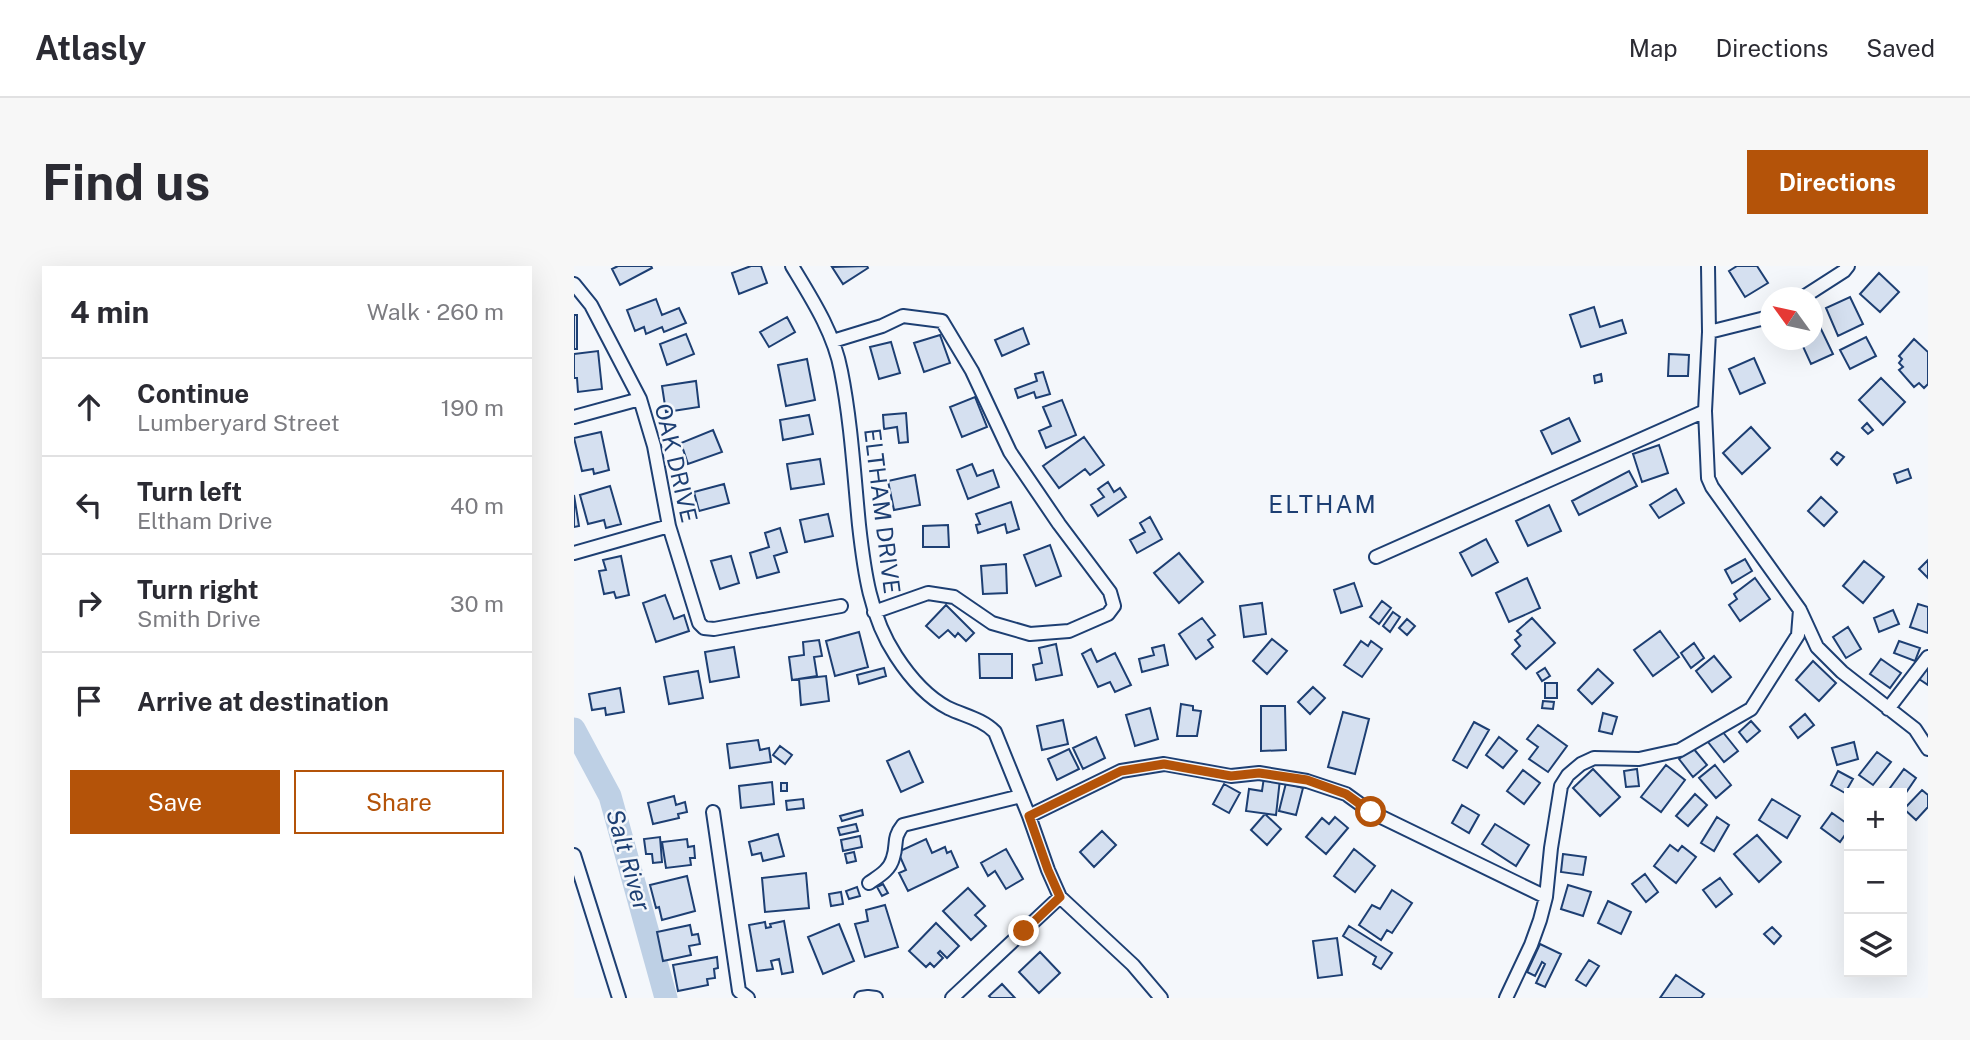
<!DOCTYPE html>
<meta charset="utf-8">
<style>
body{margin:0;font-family:"Public Sans",sans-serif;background:#f7f7f7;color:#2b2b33}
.controls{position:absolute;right:21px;bottom:21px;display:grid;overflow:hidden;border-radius:0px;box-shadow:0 7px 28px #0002}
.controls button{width:63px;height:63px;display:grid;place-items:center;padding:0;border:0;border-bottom:2px solid #e1e1e2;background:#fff;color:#2b2b33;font:35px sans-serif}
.compass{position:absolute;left:1186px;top:21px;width:63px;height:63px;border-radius:50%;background:#fff;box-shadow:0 7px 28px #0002;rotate:303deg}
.stop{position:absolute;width:21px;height:21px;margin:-16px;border:5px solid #b45309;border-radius:50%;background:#fff}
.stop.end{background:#b45309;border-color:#fff;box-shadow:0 2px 7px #0008}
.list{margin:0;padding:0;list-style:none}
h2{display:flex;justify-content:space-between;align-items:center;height:91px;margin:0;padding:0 28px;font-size:30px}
h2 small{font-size:23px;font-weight:400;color:#7c7c81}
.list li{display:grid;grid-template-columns:46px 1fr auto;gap:21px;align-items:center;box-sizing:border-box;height:98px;padding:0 28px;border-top:2px solid #e1e1e2}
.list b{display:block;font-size:26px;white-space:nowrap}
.list p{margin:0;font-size:23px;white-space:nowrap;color:#7c7c81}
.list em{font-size:23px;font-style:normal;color:#7c7c81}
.actions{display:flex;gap:14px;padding:21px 28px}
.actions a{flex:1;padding:16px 0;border:2px solid #b45309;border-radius:0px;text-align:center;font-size:24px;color:#b45309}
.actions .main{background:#b45309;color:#fff}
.icon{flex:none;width:38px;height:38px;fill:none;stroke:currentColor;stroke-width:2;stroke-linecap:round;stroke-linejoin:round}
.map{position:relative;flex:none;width:1354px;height:732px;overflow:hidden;border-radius:0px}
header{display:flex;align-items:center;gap:42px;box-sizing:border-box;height:98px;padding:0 35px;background:#fff;border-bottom:2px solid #e1e1e2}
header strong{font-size:33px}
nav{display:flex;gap:38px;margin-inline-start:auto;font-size:24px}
.intro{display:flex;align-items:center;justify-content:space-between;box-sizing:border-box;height:168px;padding:0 42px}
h1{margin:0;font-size:49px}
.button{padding:18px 32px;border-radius:0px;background:#b45309;color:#fff;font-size:24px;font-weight:700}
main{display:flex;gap:42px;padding:0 42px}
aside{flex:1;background:#fff;border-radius:0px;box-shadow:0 7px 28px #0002}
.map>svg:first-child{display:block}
</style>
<header>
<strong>Atlasly</strong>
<nav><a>Map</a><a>Directions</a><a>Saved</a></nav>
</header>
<div class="intro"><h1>Find us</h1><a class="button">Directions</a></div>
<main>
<aside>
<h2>4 min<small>Walk · 260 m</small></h2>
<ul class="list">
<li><svg class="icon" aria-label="ahead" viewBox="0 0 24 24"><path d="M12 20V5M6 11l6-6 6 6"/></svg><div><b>Continue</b><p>Lumberyard Street</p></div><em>190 m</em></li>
<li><svg class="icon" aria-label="left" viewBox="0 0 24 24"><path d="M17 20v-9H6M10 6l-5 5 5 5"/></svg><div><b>Turn left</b><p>Eltham Drive</p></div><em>40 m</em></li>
<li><svg class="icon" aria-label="right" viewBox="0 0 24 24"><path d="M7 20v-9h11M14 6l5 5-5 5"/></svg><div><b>Turn right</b><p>Smith Drive</p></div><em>30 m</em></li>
<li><svg class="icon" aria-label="arrive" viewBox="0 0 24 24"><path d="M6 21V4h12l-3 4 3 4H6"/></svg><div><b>Arrive at destination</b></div></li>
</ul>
<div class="actions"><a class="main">Save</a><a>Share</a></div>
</aside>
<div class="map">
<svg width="1354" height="732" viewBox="0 0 1354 732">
<rect width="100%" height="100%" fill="#f4f7fb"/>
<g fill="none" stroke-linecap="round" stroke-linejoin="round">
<path stroke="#bed0e5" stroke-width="23" d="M0 463 36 530 92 732"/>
</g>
<path fill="#d5e0f0" stroke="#1d3f73" stroke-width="2" d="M44 0H77L78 2 46 19 38 3Z
M177 0H187L193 17 165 28 158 7Z
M293 0 294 2 269 18 258 1Z
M1163 0H1183L1194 17 1171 31 1155 5Z
M1305 7 1325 26 1306 46 1286 28Z
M1276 31 1289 58 1264 70 1252 42Z
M82 33 88 49 105 42 112 57 90 66 88 61 72 68 70 61 61 65 53 44Z
M1020 41 1026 61 1048 54 1052 67 1007 81 996 49Z
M0 49H3V83H0Z
M213 51 221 66 195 81 186 66Z
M1246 61 1259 88 1237 98 1226 74H1238V64Z
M449 62 455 78 428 90 421 74Z
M112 68 120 88 93 99 86 78Z
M366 69 376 97 350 106 340 77Z
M1292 71 1302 90 1276 103 1266 84Z
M1340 73 1354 86V118L1350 122 1345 117 1340 121 1325 104 1329 101 1325 97 1328 93 1325 90Z
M317 76 326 107 305 113 296 81Z
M24 85 28 123 4 126 3 112H0V88Z
M1095 88 1115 89 1114 110H1094Z
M1180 92 1191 117 1166 128 1155 103Z
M233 93 241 134 212 140 204 99Z
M469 106 476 128 462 132 460 126 444 132 441 123 463 115 461 108Z
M1027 108 1028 115 1021 117 1020 110Z
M1307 112 1331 136 1309 159 1285 134Z
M122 115 125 141 92 146 88 120Z
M401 131 413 161 388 171 376 141Z
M488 134 502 169 472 182 465 165 477 160 469 141Z
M332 147 334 176 325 177 323 161 310 163 309 149Z
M235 149 239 168 209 174 206 154Z
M995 152 1006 175 978 188 967 165Z
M1293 157 1299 164 1294 168 1288 162Z
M1177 161 1196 182 1168 208 1149 187Z
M139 164 148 186 114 198 107 177Z
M27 166 35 204 20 208 19 203 8 205 0 172Z
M510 171 530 199 516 209 511 203 485 222 469 200Z
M1085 179 1094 207 1068 216 1059 188Z
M1263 186 1270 191 1263 199 1257 193Z
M246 193 250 218 217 223 213 198Z
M398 198 403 210 419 204 425 221 394 233 383 204Z
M1334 203 1337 212 1323 217 1320 208Z
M1055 205 1063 220 1005 249 998 235Z
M341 209 346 239 320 244 314 215Z
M534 216 540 226 546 222 552 231 524 250 517 239 530 231 524 223Z
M150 218 155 237 125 245 120 226Z
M36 220 47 258 32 262 30 254 14 258 6 229Z
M1102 223 1110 237 1085 252 1076 239Z
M0 229 5 260 0 261Z
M1247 231 1263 246 1250 260 1234 245Z
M437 236 445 263 433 267 431 258 404 267 402 259 406 258 402 248Z
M975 239 987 265 954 280 942 255Z
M254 248 259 270 231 276 226 254Z
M576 251 588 273 563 287 556 274 571 266 566 257Z
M374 259 375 281H349V260Z
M206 262 213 286 200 290 205 306 183 312 176 287 195 281 191 267Z
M912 273 924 296 898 310 886 287Z
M476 279 487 310 462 320 450 289Z
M605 287 629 316 605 337 580 307Z
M47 290 55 329 42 332 40 326 30 328 25 305 32 304 29 294Z
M157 290 165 317 146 323 137 295Z
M1171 293 1178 305 1158 317 1151 304Z
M1354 294V312L1345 303Z
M1290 295 1310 311 1289 337 1269 320Z
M432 298 433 327 409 328 407 300Z
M953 312 966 342 935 356 922 327Z
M1181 312 1196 333 1166 355 1155 339 1163 333 1160 328Z
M780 317 788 340 767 347 760 324Z
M91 329 100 353 110 349 115 365 82 376 69 337Z
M808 335 817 342 805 358 796 351Z
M688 337 692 368 670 371 666 340Z
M1344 338 1354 341V367L1336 361Z
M372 339 400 367 392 375 384 367 381 371 374 364 365 372 352 360Z
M1319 344 1325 358 1305 366 1300 352Z
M819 346 826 351 816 366 809 360Z
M628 352 641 369 634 374 639 381 622 393 605 368Z
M958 352 981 377 952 403 938 388 946 380 941 374 947 369 943 365Z
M833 353 841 360 833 369 825 362Z
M1274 361 1287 383 1272 392 1259 371Z
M1086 365 1105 391 1079 410 1060 384Z
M285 366 294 401 261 410 252 375Z
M698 373 713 385 693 408 679 395Z
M245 374 248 390 240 391 243 410 218 414 215 391 230 389 229 376Z
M787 375 794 380 797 375 808 383 788 411 770 399Z
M1325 375 1346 382 1341 395 1320 387Z
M1120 377 1130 392 1117 402 1107 387Z
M482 378 488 409 462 414 459 399 468 397 465 382Z
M590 379 594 399 568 406 565 393 580 389 578 382Z
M160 381 165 411 136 416 131 386Z
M517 383 523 396 541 387 557 419 541 426 536 416 524 421 508 388Z
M405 388H438V412H406Z
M1140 390 1157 411 1138 426 1122 405Z
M1307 393 1327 407 1316 422 1296 408Z
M1239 395 1262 417 1245 435 1222 414Z
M1354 399V419L1345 413Z
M310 402 312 410 285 418 283 409Z
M971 402 976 410 968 415 963 407Z
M1024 403 1039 417 1018 438 1004 424Z
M124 405 129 432 95 438 90 411Z
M252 410 255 435 227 439 225 413Z
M971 417H983V432H971Z
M739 421 751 432 736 448 724 436Z
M46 422 50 446 32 449 31 442 18 444 15 428Z
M969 435 980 436 979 443 968 442Z
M607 438 619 440V444L627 445 623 470H603Z
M687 440H711L712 484 687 485Z
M576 442 584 473 561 480 552 449Z
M769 446 795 453 781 508 754 501Z
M1029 447 1043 451 1038 468 1025 465Z
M1231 448 1240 459 1224 472 1216 461Z
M489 454 494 478 468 484 463 460Z
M1177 455 1186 465 1173 476 1165 466Z
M900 456 915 464 893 502 879 494Z
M964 459 993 480 974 506 955 493 964 481 953 473Z
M1148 465 1164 485 1150 496 1134 476Z
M522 471 531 492 509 503 499 482Z
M925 471 943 485 929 502 912 489Z
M184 474 186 484 195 482 197 496 156 502 153 478Z
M1280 476 1284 493 1263 499 1258 482Z
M206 480 218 489 211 498 199 489Z
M1119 482 1133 499 1119 511 1105 493Z
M495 483 505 503 483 514 474 493Z
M335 485 349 516 327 526 313 495Z
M1303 486 1317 496 1299 519 1285 509Z
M1092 499 1111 514 1087 546 1067 531Z
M1141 499 1157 519 1142 532 1125 512Z
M1019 503 1046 531 1026 550 999 522Z
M1063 503 1065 520 1052 521 1050 505Z
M1330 503 1342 512 1329 531 1328 527H1323L1316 522Z
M949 504 966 517 950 538 933 525Z
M1264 505 1279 513 1271 527 1257 519Z
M690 511 706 513 702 549 672 545 675 523 688 525Z
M198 516 200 538 167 542 165 520Z
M207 517H213V525H207Z
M712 517 729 522 722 549 705 545Z
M650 518 666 527 655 547 639 538Z
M1348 524 1354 529V541L1342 554 1330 543Z
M1121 528 1133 539 1114 560 1102 550Z
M100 530 102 539 111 536 113 546 104 548 105 552 79 558 74 537Z
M229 533 230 542 213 544 212 535Z
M1198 533 1226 550 1213 572 1185 554Z
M888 539 905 549 895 567 878 557Z
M288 544 289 549 268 555 266 550Z
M1258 547 1275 559V563L1266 576 1247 562Z
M691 548 707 563 693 579 677 564Z
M761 551 774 562 752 588 732 571 748 552 755 558Z
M1143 551 1155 559 1140 585 1127 577Z
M282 558 284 565 266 569 264 562Z
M921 558 955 579 942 600 908 578Z
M528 565 542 579 520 601 506 586Z
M204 568 210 590 189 595 187 587 178 589 175 576Z
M1183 569 1207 596 1185 616 1160 588Z
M286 570 288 581 269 585 267 574Z
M86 571 88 596 79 597 78 588H72L70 573Z
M113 573 114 581 120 580 121 592H116L117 599 92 602 88 576Z
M352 573 358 587 371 581 373 587 377 585 384 601 334 625 325 607 332 604 324 586Z
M1096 579 1104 585 1108 580 1122 591 1102 617 1080 600Z
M432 583 449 613 432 623 421 605 414 610 407 597Z
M780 583 801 600 781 626 760 610Z
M280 586 282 595 273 597 271 588Z
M989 588 1012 591 1009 609 987 606Z
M232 607 235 642 191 646 188 612Z
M1071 608 1084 626 1072 636 1058 618Z
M113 610 121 645 88 654 85 641 82 642 76 619Z
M1146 612 1158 628 1142 641 1129 624Z
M309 618 314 627 308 630 303 621Z
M994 619 1017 626 1009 650 987 643Z
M283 621 286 630 275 633 272 625Z
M394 622 411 640 401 649 412 660 397 674 369 645Z
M818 624 838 637 818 667 813 664 807 674 785 659 798 639 806 643Z
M267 626 269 638 257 640 255 628Z
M1034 635 1057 646 1047 668 1024 657Z
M311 639 324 681 291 691 281 658 294 655 292 644Z
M210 655 219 706 208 708 205 693 197 695 199 703 183 705 175 659 191 656 192 662 197 661 196 658Z
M362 657 385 680 373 692 366 685 364 687 369 692 360 701 356 697 352 701 335 685Z
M265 658 280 695 249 708 234 671Z
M116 659 118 669 124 668 126 678 115 680 117 689 89 695 83 666Z
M775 660 818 687 807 703 799 698 802 691 769 670Z
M1198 661 1207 670 1200 678 1190 668Z
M763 672 768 709 744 712 739 675Z
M966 678 987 688 971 721 962 717 971 698 968 696 961 710 953 706Z
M466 686 486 707 465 727 445 706Z
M143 691 144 702 140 703 141 712 133 713 134 719 104 725 99 699Z
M1015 694 1025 700 1012 720 1002 714Z
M1102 709 1130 728 1127 732H1086Z
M428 718 441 732H417L415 730Z"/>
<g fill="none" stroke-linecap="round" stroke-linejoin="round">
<g stroke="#1d3f73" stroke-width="16">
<path id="minor" d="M218 0C238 33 260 67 267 105 277 155 280 208 285 259 290 304 296 351 322 390 335 410 353 431 374 442 391 450 408 453 421 466L455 550 474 604 486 631 559 699 587 732
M1134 0 1135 66 1131 145 1134 212 1138 221 1226 344
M0 18 17 39 66 133 80 180 95 260 125 357 130 362 140 363 267 340
M1228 32 1270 5 1274 0
M1135 66 1191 52 1196 49
M259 75 308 60 329 50 368 55 398 105 436 186 485 258 536 326 540 340 534 348 495 365 456 368 418 357 380 331 354 327 300 346
M0 151 66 133
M0 287 95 260
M802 291 1131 145
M1314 443 1354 391
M139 546 165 725 174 732
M455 550 547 505 590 498 657 510 685 507 733 515 772 528 797 546 972 631
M0 589 45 732
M295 617C305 610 316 604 319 592 324 577 318 573 329 559L447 530
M287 732 294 731 302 732
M378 732 486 631
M932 732 957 679 966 654 972 631 977 582 987 520 994 509 1007 498 1020 492 1065 493 1106 484 1177 443 1224 369 1226 344 1243 381 1268 406 1341 463 1354 483"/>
</g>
<use href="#minor" stroke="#f4f7fb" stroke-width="12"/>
</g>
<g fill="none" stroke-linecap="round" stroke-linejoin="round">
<path stroke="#b45309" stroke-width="9" d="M450 665 486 631 474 604 455 550 547 505 590 498 657 510 685 507 733 514 772 528 797 546"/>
</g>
<g text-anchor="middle" stroke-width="5" stroke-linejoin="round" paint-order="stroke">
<g font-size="23" fill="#1d3f73" stroke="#f4f7fb">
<text transform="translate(102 197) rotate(77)" y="8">OAK DRIVE</text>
<text transform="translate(308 245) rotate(83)" y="8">ELTHAM DRIVE</text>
</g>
<g font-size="24" letter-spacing="2" fill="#1d3f73" stroke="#f4f7fb">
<text x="749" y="247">ELTHAM</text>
</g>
<g font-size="24" font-style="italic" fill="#1d3f73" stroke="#f4f7fb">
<text transform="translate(54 594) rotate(74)" y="8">Salt River</text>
</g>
</g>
</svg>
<div class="controls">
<button>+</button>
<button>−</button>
<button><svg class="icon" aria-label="layers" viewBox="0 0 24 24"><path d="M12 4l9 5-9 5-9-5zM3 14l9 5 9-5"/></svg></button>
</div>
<svg class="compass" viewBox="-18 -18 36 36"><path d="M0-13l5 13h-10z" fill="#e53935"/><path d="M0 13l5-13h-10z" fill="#7c7c81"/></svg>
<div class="stop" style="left:797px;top:546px"></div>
<div class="stop end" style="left:450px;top:665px"></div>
</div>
</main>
